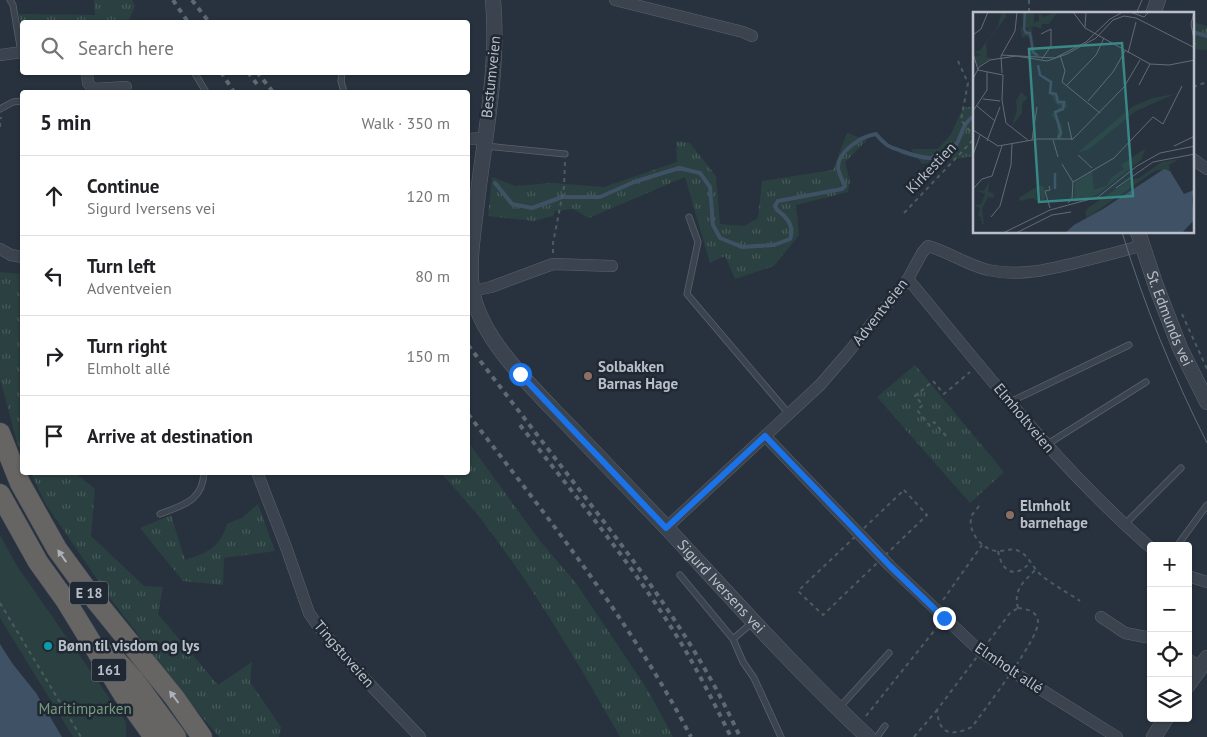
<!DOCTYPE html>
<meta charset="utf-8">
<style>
body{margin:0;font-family:"PT Sans",sans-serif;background:#f6f6f6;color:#202124}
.controls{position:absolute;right:15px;bottom:15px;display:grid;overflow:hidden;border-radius:5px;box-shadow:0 1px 4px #0004}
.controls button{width:45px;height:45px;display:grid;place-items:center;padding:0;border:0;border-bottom:1px solid #e0e0e0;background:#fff;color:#202124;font:25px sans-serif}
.stop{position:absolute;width:15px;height:15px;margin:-11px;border:4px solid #1a73e8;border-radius:50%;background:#fff}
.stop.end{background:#1a73e8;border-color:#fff;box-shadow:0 1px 5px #0008}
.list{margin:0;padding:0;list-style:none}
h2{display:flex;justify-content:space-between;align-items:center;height:65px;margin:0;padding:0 20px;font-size:21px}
h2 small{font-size:16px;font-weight:400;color:#757577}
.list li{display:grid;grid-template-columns:32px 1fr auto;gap:15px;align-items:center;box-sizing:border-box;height:80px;padding:0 20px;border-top:1px solid #e0e0e0}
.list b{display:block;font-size:19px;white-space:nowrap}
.list p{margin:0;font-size:16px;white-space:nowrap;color:#757577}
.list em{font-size:16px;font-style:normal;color:#757577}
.icon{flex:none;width:28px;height:28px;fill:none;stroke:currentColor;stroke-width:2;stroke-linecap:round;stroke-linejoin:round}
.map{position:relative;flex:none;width:1207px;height:737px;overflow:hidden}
.search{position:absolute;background:#fff;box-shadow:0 1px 4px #0004;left:20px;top:20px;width:450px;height:55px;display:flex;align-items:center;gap:12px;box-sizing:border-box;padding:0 18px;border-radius:5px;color:#757577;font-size:19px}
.panel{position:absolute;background:#fff;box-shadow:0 1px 4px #0004;left:20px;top:90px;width:450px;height:385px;border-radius:5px}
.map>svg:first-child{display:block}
</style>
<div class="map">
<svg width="1207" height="737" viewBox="0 0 1207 737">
<defs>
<pattern id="grass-tufts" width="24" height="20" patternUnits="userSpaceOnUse" patternTransform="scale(1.25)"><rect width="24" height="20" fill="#2b4040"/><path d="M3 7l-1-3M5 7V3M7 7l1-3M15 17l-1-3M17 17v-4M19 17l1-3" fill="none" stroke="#485a5a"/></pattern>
</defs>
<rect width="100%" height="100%" fill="#28323e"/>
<path fill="url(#grass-tufts)" d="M94 0H132L135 6 128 22H22V30L19 14 95 15Z
M1193 22 1207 26V50L1193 49Z
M974 106V156L922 164 911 149H938L951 134 963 108Z
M847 133 867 140 845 162 850 181 848 192 796 205 799 235 774 266 735 279 725 256 710 263 685 177 589 218 573 209 555 211 553 216 534 221 488 216 492 177 515 186 553 183 604 187 677 162 676 141 690 143 716 176 720 224 744 226 758 218 762 181 833 170Z
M0 272 22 274V363L20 365 22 371V454L17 442 0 379Z
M915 365 1004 472 970 503 877 397Z
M468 442 540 541 576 583 649 692 673 737H620C579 664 532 585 481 519 468 503 454 488 441 473L468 472Z
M31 473H75L95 489 91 536 144 586 163 587 158 614 218 685 252 662 250 682 281 727 279 737H219L192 705 110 598 45 503Z
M258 504 275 551 224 558 223 585 183 581 140 528 171 515 185 560C207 553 220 548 227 524L242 518Z"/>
<path fill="#2b4040" d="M0 535 17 566 126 722V737H73L0 618Z"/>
<path fill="#3f5165" d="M0 644 12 663 36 693 62 737H0Z"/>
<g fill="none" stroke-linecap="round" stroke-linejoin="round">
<path stroke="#3f5165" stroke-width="4" d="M1193 32 1207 36
M495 183 512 204 532 208 562 197H600L634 182 679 168 700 173 710 187 713 225 720 238 742 247 774 245 790 239C795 226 787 217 777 210L775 206 778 201 842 189 845 186C843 181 838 173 838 167 838 151 862 136 876 134 879 138 883 142 887 145 891 148 897 149 901 151 918 157 942 165 955 147 962 136 962 123 974 116"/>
<g stroke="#59626c" stroke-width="7">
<path id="service" d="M10 0 13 5 21 52
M194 72 206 92
M342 72 341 81 344 92
M0 109 13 102 22 101
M486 146 565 154
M689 217 698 242 687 294 789 414
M1010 402 1129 345
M1046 445 1146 382
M160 514C183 505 203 501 204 472
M1124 525 1181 468
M1177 546 1207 505
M680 575 733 639 743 662 754 678 781 737
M733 639 753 622
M839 708 889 653
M877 737 885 726"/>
</g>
<g stroke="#59626c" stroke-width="12">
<path id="minor" d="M615 0 743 32 752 36
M0 55 22 52
M87 72 88 83 93 89 126 87
M468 139 484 138
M1193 159 1207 169
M0 249 11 255 22 257
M908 279C985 372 1059 468 1151 548
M472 291 491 287 553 264 612 266
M765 436 890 566 981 652 1117 737
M257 472 286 547 309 613 318 626 361 675 420 737
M666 528 820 385 846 355 908 279 922 253 928 246C949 252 967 265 988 270 1021 277 1052 269 1083 261 1103 256 1123 251 1143 245
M1188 576 1207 582
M1101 617 1125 633 1151 638
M1188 659 1201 667"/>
</g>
<g stroke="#59626c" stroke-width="16">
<g id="tertiary">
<path id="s1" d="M493 0C499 66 485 135 477 201 474 230 468 260 472 290 480 341 539 394 573 430 604 462 635 495 666 527 732 598 797 671 868 737"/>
<path d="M1153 14 1158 0"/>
<path id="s2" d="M1138 232 1156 286 1180 348 1207 402"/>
<path d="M1188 685 1207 658"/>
<path d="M1154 737 1166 718"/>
</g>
</g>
<g stroke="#464f59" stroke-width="21">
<path id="trunk" d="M0 433 20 483 57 549 87 590 174 697 202 737
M0 494 38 562 66 601 123 694 154 737
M108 651 134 680 176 737"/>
</g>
<path stroke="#4a5c5e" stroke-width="2" stroke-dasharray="4 4" stroke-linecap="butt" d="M1029 0V14
M958 61 968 83 961 120 970 131 974 134
M1193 87 1207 82
M0 127 1 117
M904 213 974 139
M553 253V243L564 187 565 162
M1182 314 1207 369
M946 436 934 422 930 426 917 410 923 405 915 396 933 381 944 394 970 372
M904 490 927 515 823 615 798 591Z
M979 506C977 509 974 512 972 515 966 530 982 551 998 551 1007 551 1012 547 1021 552 1029 557 1033 568 1041 575 1053 585 1067 592 1080 601
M998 551C1002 572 1014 579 1030 563
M943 600 982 545
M0 603 81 737
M1018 608C1026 609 1038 611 1038 622 1039 639 984 710 972 727 950 737 939 734 937 710L1010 613Z
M1018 608C1013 589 1024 582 1035 570
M866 716 938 626
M914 737 937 710"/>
<use href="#service" stroke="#3b444e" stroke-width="5.5"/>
<use href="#minor" stroke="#3b444e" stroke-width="11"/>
<use href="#tertiary" stroke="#3b444e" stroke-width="15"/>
<use href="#trunk" stroke="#666564" stroke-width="20"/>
<path stroke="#5e6974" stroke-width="1" d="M1136 14 1142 0
M1122 232C1144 305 1173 375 1207 443"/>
<path stroke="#5e6974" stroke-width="4" stroke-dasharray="5 5" stroke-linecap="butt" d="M173 0 188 22
M192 0 209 22
M221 72 234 92
M248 72 259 87
M257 72 273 92
M468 345C508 397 548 449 588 501 646 576 701 651 740 737
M468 414C548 518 630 620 691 737
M520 425C575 496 634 566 681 643 699 673 715 705 731 737"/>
</g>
<defs><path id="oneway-solid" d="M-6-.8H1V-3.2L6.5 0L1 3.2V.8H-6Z" transform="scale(1.25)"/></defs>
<g fill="#acb2ba">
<use href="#oneway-solid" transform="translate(62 556) rotate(-125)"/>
<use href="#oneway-solid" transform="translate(174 697) rotate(-127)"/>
</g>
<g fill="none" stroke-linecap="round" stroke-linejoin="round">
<path stroke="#1a73e8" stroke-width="6" d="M520 374 666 528 765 436 890 566 944 618"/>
</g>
<g fill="#8d6e63" stroke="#202933" stroke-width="2">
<circle cx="588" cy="376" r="5"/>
<circle cx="1010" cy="515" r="5"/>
</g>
<circle fill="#0f9aa8" stroke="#202933" stroke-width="2" cx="48" cy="646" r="5"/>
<g text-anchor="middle" stroke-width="5" stroke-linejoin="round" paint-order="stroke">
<g fill="#202933" stroke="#8a929c" stroke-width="1">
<rect x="70" y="581.5" width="38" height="23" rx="4"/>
<rect x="91.5" y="658.5" width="35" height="23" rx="4"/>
</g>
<g font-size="14" font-weight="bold" fill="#b8bfc9">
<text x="89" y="598">E 18</text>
<text x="109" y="675">161</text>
</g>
<g font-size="15" fill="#b8bfc9" stroke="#202933">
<text transform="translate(491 77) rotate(-84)" y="5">Bestumveien</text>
<text transform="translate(931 168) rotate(-46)" y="5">Kirkestien</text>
<text transform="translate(880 312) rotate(-52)" y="5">Adventveien</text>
<text dy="5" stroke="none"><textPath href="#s2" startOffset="92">St. Edmunds vei</textPath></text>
<text transform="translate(1024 418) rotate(50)" y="5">Elmholtveien</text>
<text dy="5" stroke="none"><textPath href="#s1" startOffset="682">Sigurd Iversens vei</textPath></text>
<text transform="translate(344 654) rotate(49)" y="5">Tingstuveien</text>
<text transform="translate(1009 668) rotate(34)" y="5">Elmholt allé</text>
</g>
<g font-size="15" font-weight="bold" fill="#b8bfc9" stroke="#202933" text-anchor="start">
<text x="598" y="372">Solbakken<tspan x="598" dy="17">Barnas Hage</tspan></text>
<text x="1020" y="511">Elmholt<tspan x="1020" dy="17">barnehage</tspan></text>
<text x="58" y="651">Bønn til visdom og lys</text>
</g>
<g font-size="15" fill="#789c7f" stroke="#202933">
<text x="85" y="714">Maritimparken</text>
</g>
</g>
<g transform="translate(973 12)">
<rect width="221" height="221" fill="#28323e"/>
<path d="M29 0H32L33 5 13 31 14 45 19 46 4 55 2 44 8 43 1 40 7 38 24 16ZM83 0H90L83 2 76 12H69L68 17 61 14 62 10 66 9V1L71 5ZM47 13 51 20 58 15 62 39 68 45 58 43 57 26 53 24 49 26ZM76 79 83 81 85 88 93 90 95 95 83 102 89 114V127L84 126 85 112 78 103 88 94 83 92ZM202 82 163 99 115 138 104 141 159 95 179 86ZM173 136 168 148 122 184 101 190 102 170 119 159 121 178 133 174 139 165 151 157 148 153ZM17 168 15 179 21 182 20 186 15 185 9 197 11 211 9 213V208L0 209 9 207 5 203 7 196 1 193 8 192 12 182 2 178 11 179ZM66 173 71 175 72 187 68 188 67 178 63 182 65 189 60 186 47 189 46 186Z" fill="#2b4040"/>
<path d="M49 0 61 2V15L53 16 51 21ZM48 80 55 86 49 91V101L39 114 44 98 43 89Z" fill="#2b4040"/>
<path d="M206 147 196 153 197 158H183L114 206 112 200 116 195 157 168 166 166 189 150Z" fill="#2b4040"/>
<path d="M191 157 197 159 211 182 221 178 219 187 221 208 209 221H92L101 213 130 197Z" fill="#3f5165"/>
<path fill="none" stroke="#3f5165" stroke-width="2.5" d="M52 0 51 17 53 21H57L60 40 65 44M65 53 67 63 78 70 77 81 83 82 85 90H91L90 97 82 100 88 121 85 126M82 177V161"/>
<path fill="none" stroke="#626a76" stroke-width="1" d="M100 0 112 16 177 52 196 53 222 48M157 0 171 5 176 0M221 0 218 12 222 33M112 15 113 0M68 22 78 17V34L69 47M0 23 8 17 15 0M0 41 5 58 30 63 29 88 33 111 56 129M155 41 163 10M28 43 82 46 113 30 137 7 150 0M87 43 92 59 89 70 127 101M29 61 28 44 42 19 44 0M0 67 6 55 17 48 43 44 74 49 94 42 123 26 140 8 151 4 163 6 222 36M94 73 123 43 131 26M166 73 177 52M10 87 27 89M115 89 140 60 152 39M4 94 22 109M0 99 14 78V60M95 110 99 128M0 118 25 134 65 127H100L151 75 167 48M59 128 64 95M80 128 85 145M14 129 27 95M201 134 222 124M0 143 7 123M105 143 119 156M89 152 100 170 99 187 95 191M100 170 141 146 180 105 190 112 209 74M76 174 77 178 72 179 77 196M143 176 180 150 222 142M0 177 9 167 19 164 29 134M18 205 27 194 38 153 39 132M28 222 77 198 125 185 164 154 187 141 222 134M41 222 79 203 98 200"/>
<path fill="#398885" fill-opacity="0.15" stroke="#398885" stroke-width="2.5" d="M149 31 160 184 66 190 56 37Z"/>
<rect width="221" height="221" fill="none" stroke="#b8bfc9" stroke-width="2.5"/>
</g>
</svg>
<div class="controls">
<button>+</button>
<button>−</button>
<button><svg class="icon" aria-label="locate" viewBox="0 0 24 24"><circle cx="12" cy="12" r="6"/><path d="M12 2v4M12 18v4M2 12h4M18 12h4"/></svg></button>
<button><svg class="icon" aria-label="layers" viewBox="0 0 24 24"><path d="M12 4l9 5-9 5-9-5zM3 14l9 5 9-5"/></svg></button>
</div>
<div class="stop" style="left:520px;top:374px"></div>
<div class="stop end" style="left:944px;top:618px"></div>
<div class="search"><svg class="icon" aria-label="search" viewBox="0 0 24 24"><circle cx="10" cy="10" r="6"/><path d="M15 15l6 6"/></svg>Search here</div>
<section class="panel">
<h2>5 min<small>Walk · 350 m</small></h2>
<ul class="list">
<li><svg class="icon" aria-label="ahead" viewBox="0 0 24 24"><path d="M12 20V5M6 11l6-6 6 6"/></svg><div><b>Continue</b><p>Sigurd Iversens vei</p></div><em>120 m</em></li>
<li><svg class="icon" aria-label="left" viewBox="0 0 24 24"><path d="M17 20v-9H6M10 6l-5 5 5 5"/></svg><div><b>Turn left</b><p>Adventveien</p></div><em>80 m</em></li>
<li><svg class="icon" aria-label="right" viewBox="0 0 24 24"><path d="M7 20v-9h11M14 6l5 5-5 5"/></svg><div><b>Turn right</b><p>Elmholt allé</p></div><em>150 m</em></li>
<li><svg class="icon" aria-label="arrive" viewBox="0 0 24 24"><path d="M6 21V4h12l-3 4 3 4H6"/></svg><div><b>Arrive at destination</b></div></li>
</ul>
</section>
</div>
